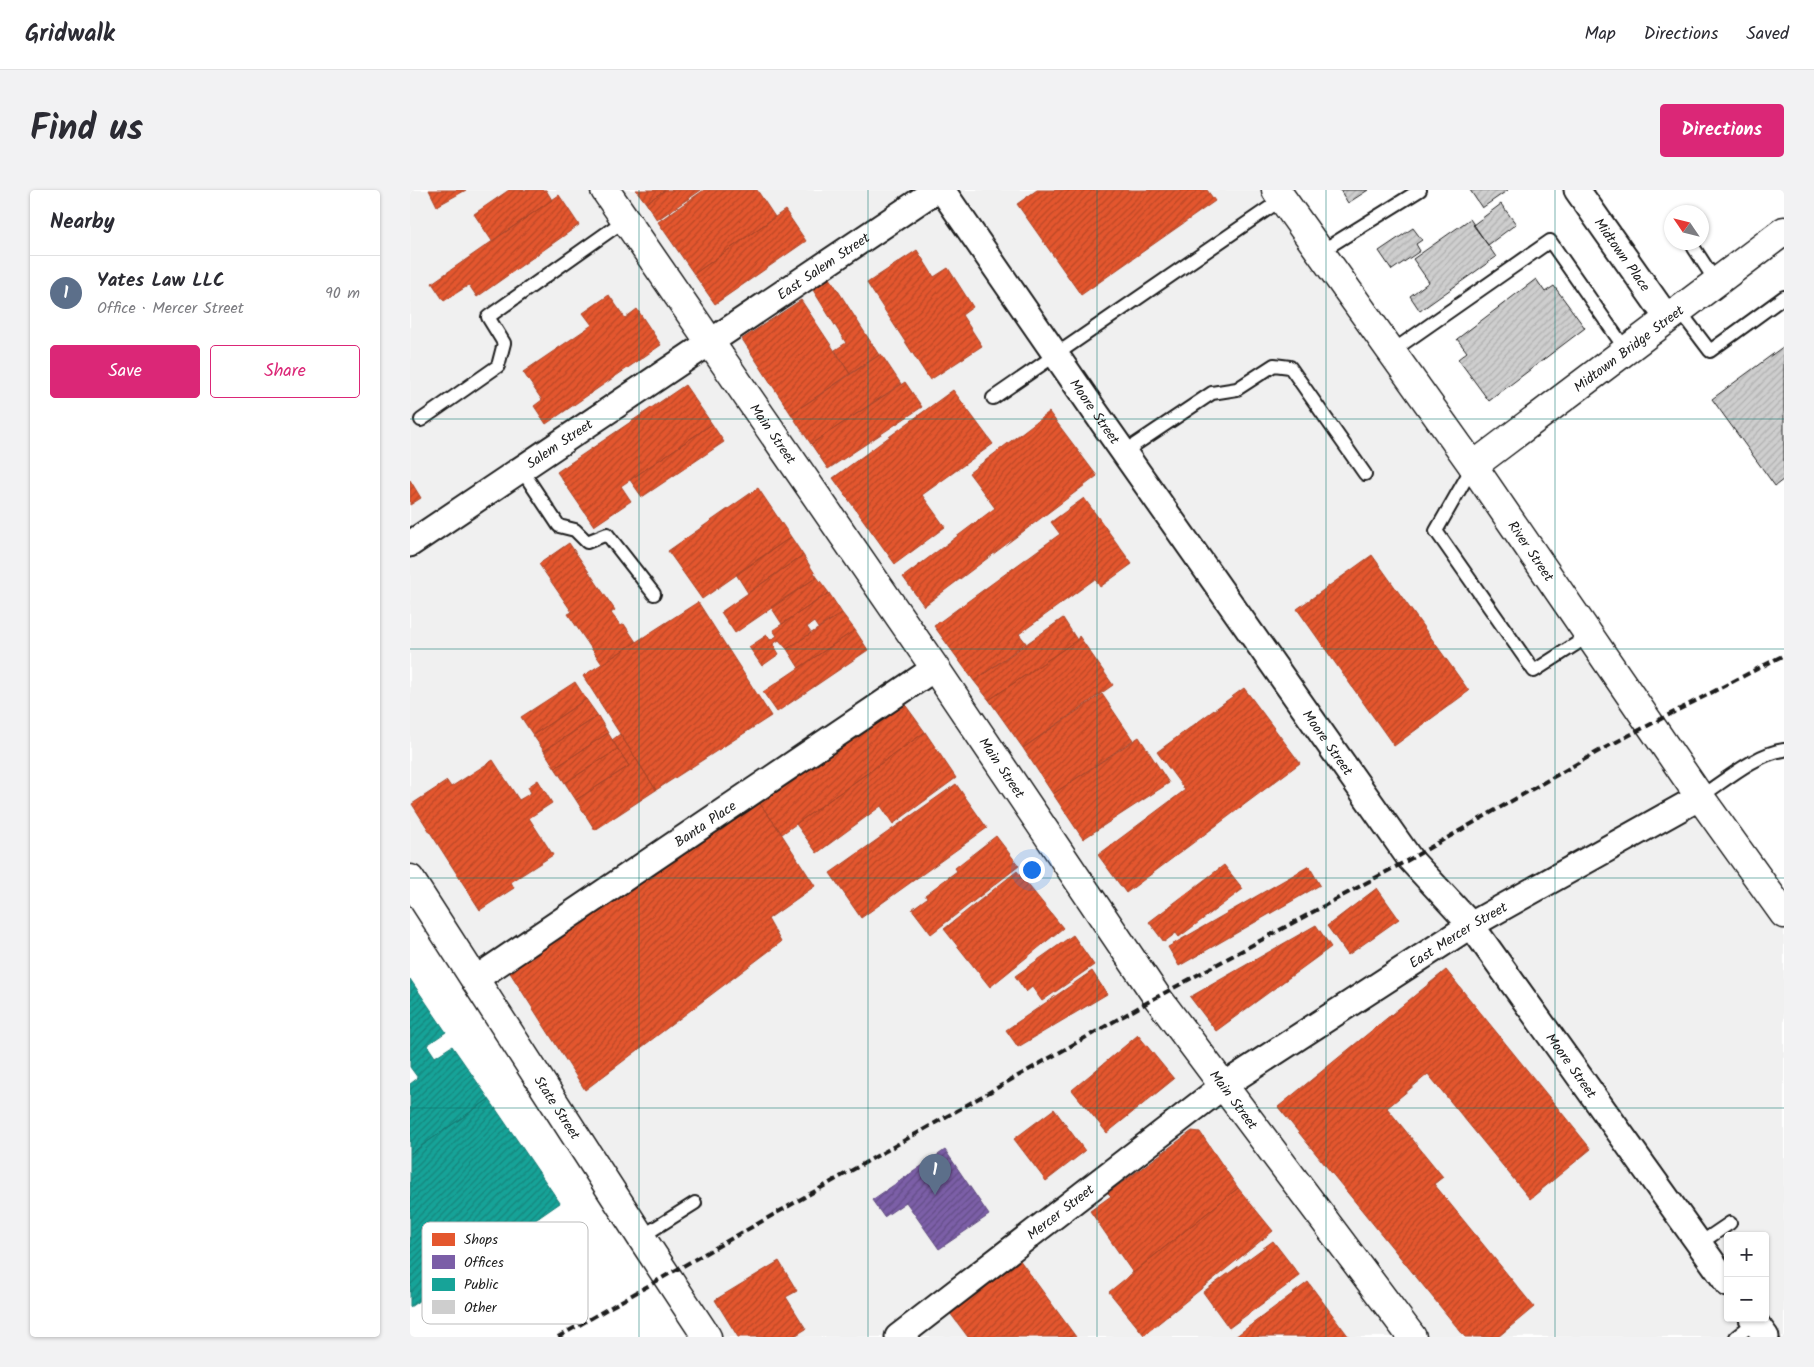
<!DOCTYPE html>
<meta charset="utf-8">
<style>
body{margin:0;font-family:Kalam,sans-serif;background:#f2f2f3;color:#2b2b33}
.controls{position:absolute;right:15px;bottom:15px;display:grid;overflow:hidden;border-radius:5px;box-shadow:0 1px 4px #0004}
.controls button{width:45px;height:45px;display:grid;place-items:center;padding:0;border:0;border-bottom:1px solid #e1e1e2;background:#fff;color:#2b2b33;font:25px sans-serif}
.compass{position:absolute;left:1254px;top:15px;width:45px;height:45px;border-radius:50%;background:#fff;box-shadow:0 1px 4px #0004;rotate:305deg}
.you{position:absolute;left:621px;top:679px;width:18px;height:18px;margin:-12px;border:4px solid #fff;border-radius:50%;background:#1a73e8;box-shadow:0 0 0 8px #1a73e833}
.badge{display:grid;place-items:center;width:32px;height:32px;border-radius:50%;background:#db2777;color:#fff;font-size:16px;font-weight:700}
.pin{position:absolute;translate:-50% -41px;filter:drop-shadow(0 1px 2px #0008)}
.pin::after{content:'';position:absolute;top:26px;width:18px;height:15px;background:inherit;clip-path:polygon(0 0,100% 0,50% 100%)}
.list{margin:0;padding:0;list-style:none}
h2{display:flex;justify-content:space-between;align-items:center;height:65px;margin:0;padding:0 20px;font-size:21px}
h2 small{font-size:16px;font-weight:400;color:#7c7c81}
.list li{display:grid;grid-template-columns:32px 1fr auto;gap:15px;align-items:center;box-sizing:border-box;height:75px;padding:0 20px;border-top:1px solid #e1e1e2}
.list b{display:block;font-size:19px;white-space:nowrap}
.list p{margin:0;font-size:16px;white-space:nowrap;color:#7c7c81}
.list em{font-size:16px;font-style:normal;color:#7c7c81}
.actions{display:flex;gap:10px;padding:15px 20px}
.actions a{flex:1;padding:11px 0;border:1px solid #db2777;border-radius:5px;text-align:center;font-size:18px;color:#db2777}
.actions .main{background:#db2777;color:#fff}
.map{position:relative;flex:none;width:1374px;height:1147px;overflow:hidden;border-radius:5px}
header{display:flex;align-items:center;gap:30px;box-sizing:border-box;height:70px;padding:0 25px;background:#fff;border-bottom:1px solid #e1e1e2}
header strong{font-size:24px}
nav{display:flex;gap:28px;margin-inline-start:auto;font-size:18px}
.intro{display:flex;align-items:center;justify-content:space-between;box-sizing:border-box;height:120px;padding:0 30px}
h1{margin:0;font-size:35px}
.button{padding:12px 22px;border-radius:5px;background:#db2777;color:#fff;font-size:18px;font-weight:700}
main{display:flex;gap:30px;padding:0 30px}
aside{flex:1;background:#fff;border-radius:5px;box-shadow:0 1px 4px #0004}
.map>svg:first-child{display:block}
</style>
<header>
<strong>Gridwalk</strong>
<nav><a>Map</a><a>Directions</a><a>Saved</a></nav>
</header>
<div class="intro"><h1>Find us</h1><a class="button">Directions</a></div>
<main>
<aside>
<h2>Nearby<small></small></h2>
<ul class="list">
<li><span class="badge" style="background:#5c6f8a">1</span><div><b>Yates Law LLC</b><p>Office · Mercer Street</p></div><em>90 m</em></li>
</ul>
<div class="actions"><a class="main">Save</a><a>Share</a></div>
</aside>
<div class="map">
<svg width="1374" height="1147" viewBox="0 0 1374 1147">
<defs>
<pattern id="shops-hatch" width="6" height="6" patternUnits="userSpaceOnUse" patternTransform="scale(1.25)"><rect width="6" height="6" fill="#e4572e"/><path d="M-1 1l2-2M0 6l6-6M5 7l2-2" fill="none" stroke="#b84726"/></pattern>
<pattern id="offices-hatch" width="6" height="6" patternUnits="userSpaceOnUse" patternTransform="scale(1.25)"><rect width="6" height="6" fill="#7b5ea7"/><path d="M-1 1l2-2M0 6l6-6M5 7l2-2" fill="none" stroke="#644d87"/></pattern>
<pattern id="public-hatch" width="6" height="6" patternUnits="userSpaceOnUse" patternTransform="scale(1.25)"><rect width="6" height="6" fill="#17a398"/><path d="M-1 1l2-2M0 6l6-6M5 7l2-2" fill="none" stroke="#14847b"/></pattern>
<pattern id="building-hatch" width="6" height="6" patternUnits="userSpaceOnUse" patternTransform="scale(1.25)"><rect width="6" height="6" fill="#cecece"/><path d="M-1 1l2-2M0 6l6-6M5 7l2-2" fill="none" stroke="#b0b0b0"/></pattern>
</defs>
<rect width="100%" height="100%" fill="#fff"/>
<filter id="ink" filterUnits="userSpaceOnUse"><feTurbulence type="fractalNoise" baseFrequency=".02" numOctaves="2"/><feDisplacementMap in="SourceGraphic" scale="10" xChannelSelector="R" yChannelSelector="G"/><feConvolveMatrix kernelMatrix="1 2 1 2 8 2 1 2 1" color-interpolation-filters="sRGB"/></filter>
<g filter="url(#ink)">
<path fill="#f0f0f0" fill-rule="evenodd" d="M0 0H866L1374 724V1147H297L0 689ZM1318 1046H1355V1128H1318Z"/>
<path fill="url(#shops-hatch)" stroke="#a84529" d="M19 0H56L27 16Z
M99 0H136L142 10 82 51 64 24Z
M226 0H255L236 13Z
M255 0H291L247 30 236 13Z
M294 0H347L365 27 284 84 248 32Z
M627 0H797L805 11 671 105 607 14Z
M149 5 169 35 67 107 59 95 34 111 22 93Z
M375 20 396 51 305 114 284 84Z
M507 60 524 87 538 78 563 117 552 125 572 156 520 190 457 93Z
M420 88 469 165 440 184 425 160 436 153 403 100Z
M199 105 215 128 227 119 251 155 136 234 124 216 132 210 113 182 182 135 173 123Z
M391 110 440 184 381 224 332 149Z
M471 164 491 194 401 254 381 224Z
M495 192 512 217 418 279 401 254Z
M275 195 302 234 211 296 221 311 184 336 147 282Z
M543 200 583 254 512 305 535 337 485 374 423 288Z
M639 222 687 286 514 416 493 387 585 318 559 283Z
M302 234 314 252 232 307 220 290Z
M0 290 11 308 0 315Z
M348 298 381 347 292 409 258 361Z
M674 308 722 374 690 397 685 389 609 444 616 453 564 491 524 436 650 344 641 332Z
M381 347 393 365 338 403 326 384Z
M159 353 205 420 201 423 211 436 214 434 226 452 192 474 158 424 162 422 129 374Z
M393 365 407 387 325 443 311 422Z
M962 365 1059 501 984 556 887 419Z
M407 387 419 403 372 434 361 417Z
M419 403 432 423 408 438 404 432 397 437 401 443 377 459 369 450 363 454 369 464 352 476 339 457 357 445 360 450 367 446 363 440Z
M288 412 361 526 246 600 173 486Z
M432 423 445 440 389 478 377 459Z
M653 428 667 450 579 510 564 491Z
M445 440 458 460 367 522 353 502Z
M669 446 703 495 613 558 579 510 667 450Z
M165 492 176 509 123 545 111 527Z
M834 498 890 573 716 703 688 665 775 600 747 562Z
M692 504 723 550 643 604 613 558Z
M176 509 188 526 134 561 123 545Z
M491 509 515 542 372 644 348 611Z
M188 526 198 543 145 578 134 561Z
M515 542 546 588 483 634 471 616 407 663 386 634Z
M198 543 208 559 155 593 145 578Z
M210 544 246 600 185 640 166 610 219 576 202 550Z
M729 547 759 593 673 649 643 604Z
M208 559 219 576 166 610 155 593Z
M83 570 109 610 121 603 118 597 128 590 142 613 119 628 143 665 101 692 104 698 70 720 2 614 37 591 41 597Z
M546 594 577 638 451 728 420 683Z
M348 611 365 634 405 696 358 729 371 752 175 900 97 778Z
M586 646 609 676 521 744 502 719 517 708 515 705 547 681 545 678Z
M814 675 833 699 769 747 766 743 754 752 739 732Z
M899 676 910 695 769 776 758 757Z
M607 681 653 738 580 797 534 739Z
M967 698 989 729 938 765 917 736Z
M906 735 921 757 806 841 780 807Z
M663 745 684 775 632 811 622 797 616 802 605 786Z
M1036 780 1181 959 1120 1009 1018 884 977 918 1033 987 1024 994 1124 1117 1088 1147H1055L868 917Z
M682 781 697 804 608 857 596 840Z
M728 845 764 889 697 943 662 900Z
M644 919 675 961 636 991 604 949Z
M782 941 790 942 828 998 723 1083 680 1021 701 1006 698 1003Z
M828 998 863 1041 734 1145 699 1102Z
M863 1051 890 1086 819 1138 793 1102Z
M609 1069 666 1147H558L540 1123 562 1107 560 1104Z
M369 1071 387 1101 376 1107 396 1139 383 1147H328L305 1110Z
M898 1092 939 1147H825Z"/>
<path fill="url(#offices-hatch)" stroke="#5e4a7d" d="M535 960 579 1025 529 1059 496 1012 474 1027 462 1010Z"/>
<path fill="url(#public-hatch)" stroke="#187a73" d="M0 789 36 842 17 855 25 867 42 856 79 909 0 964V894L8 888 0 877Z
M79 909 150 1013 0 1117V964Z"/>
<path fill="url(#building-hatch)" stroke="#1c1c1c" d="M930 0H958L938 13Z
M1060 0H1098L1072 18Z
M1091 14 1106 34 1078 55 1063 35Z
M1060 29 1086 67 1010 121 1000 106 1019 92 1003 69Z
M1003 38 1012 50 1006 54 1010 61 982 80 969 61Z
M1126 89 1135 102 1144 96 1175 138 1079 211 1048 169 1057 162 1047 149Z
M1374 156V289L1365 296 1302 209Z"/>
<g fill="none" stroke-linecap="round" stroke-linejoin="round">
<g stroke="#1c1c1c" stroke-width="16">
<path id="service" d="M1284 58 1306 92
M910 62 1010 0
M1269 120 1300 161 1374 107
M981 162 1140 51 1216 160
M583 208 872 9
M11 230 88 176 94 153 78 127 215 30
M714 262 802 203 827 199 864 175 880 177 955 284
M1063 276 1026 341 1124 481 1180 445
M111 279 149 336 165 340 177 352 197 344 244 404
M1290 607C1313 592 1347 563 1374 560
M231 1047 285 1013
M1289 1054 1320 1033
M1326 1147 1345 1132"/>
</g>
<g stroke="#1c1c1c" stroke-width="29">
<g id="minor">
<path id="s1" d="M532 0 684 220 1000 669 1061 735 1318 1094"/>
<path id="s2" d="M1167 0 1258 129"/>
<path id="s3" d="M0 354 526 0"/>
<path id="s4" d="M64 790 525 478"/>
<path d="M1342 1128 1356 1147"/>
<path id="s5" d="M488 1147 813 896 1061 735 1290 607"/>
</g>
</g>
<g stroke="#1c1c1c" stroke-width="31">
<g id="tertiary">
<path id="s6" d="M195 0 525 478 747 807 1002 1147"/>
<path id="s7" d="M0 689 231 1047 297 1147"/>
</g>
</g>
<g stroke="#1c1c1c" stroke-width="31">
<g id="secondary">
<path id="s8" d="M1063 276 1374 41"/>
</g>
</g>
<g stroke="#1c1c1c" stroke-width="31">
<g id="primary">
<path id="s9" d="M866 0 1063 276 1290 607 1374 724"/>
</g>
</g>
<use href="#service" stroke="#fff" stroke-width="12"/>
<use href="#minor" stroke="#fff" stroke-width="25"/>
<use href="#tertiary" stroke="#fff" stroke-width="28"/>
<use href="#secondary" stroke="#fff" stroke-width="28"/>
<use href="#primary" stroke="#fff" stroke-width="28"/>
<path stroke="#1c1c1c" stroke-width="4" stroke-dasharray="8 4" stroke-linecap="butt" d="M148 1147 747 807 1000 669 1189 561 1374 465"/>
</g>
</g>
<path fill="none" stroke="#0f766e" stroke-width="1" stroke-opacity="0.55" d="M229 0V1147M458 0V1147M687 0V1147M916 0V1147M1145 0V1147M0 229H1374M0 459H1374M0 688H1374M0 918H1374"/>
<g text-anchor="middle" stroke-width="5" stroke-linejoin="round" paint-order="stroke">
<g font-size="14" fill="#1c1c1c" stroke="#fff">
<text dy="5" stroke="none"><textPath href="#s2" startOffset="79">Midtown Place</textPath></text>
<text dy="5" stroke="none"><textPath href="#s3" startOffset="498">East Salem Street</textPath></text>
<text dy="5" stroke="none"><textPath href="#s8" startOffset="195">Midtown Bridge Street</textPath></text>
<text dy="5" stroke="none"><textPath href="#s1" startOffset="269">Moore Street</textPath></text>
<text dy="5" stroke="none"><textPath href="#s6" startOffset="296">Main Street</textPath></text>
<text dy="5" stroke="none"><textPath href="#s3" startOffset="180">Salem Street</textPath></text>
<text dy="5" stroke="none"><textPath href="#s9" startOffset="442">River Street</textPath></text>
<text dy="5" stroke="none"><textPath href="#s1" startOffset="674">Moore Street</textPath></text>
<text dy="5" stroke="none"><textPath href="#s6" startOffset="701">Main Street</textPath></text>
<text dy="5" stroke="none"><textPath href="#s4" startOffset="279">Banta Place</textPath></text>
<text dy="5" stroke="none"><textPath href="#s5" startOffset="690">East Mercer Street</textPath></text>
<text dy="5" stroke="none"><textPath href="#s1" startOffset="1079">Moore Street</textPath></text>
<text dy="5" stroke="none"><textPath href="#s6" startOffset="1106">Main Street</textPath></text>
<text dy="5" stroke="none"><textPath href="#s7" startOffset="272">State Street</textPath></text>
<text dy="5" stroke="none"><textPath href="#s5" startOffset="205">Mercer Street</textPath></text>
</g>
</g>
<rect x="12" y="1032" width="166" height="102" rx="8" fill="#fff" stroke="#bbb" stroke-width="1"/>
<rect x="22" y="1043" width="23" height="13" fill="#e4572e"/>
<rect x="22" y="1065" width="23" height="14" fill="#7b5ea7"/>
<rect x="22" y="1088" width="23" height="13" fill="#17a398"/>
<rect x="22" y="1110" width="23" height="14" fill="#cecece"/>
<g font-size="14" fill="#1c1c1c">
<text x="54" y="1054">Shops</text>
<text x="54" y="1077">Offices</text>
<text x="54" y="1099">Public</text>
<text x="54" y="1122">Other</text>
</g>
</svg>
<div class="controls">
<button>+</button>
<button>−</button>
</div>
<svg class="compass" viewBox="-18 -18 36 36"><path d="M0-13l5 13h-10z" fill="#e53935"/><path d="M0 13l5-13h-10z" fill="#7c7c81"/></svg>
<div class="you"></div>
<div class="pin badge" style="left:525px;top:1005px;background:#5c6f8a">1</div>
</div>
</main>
